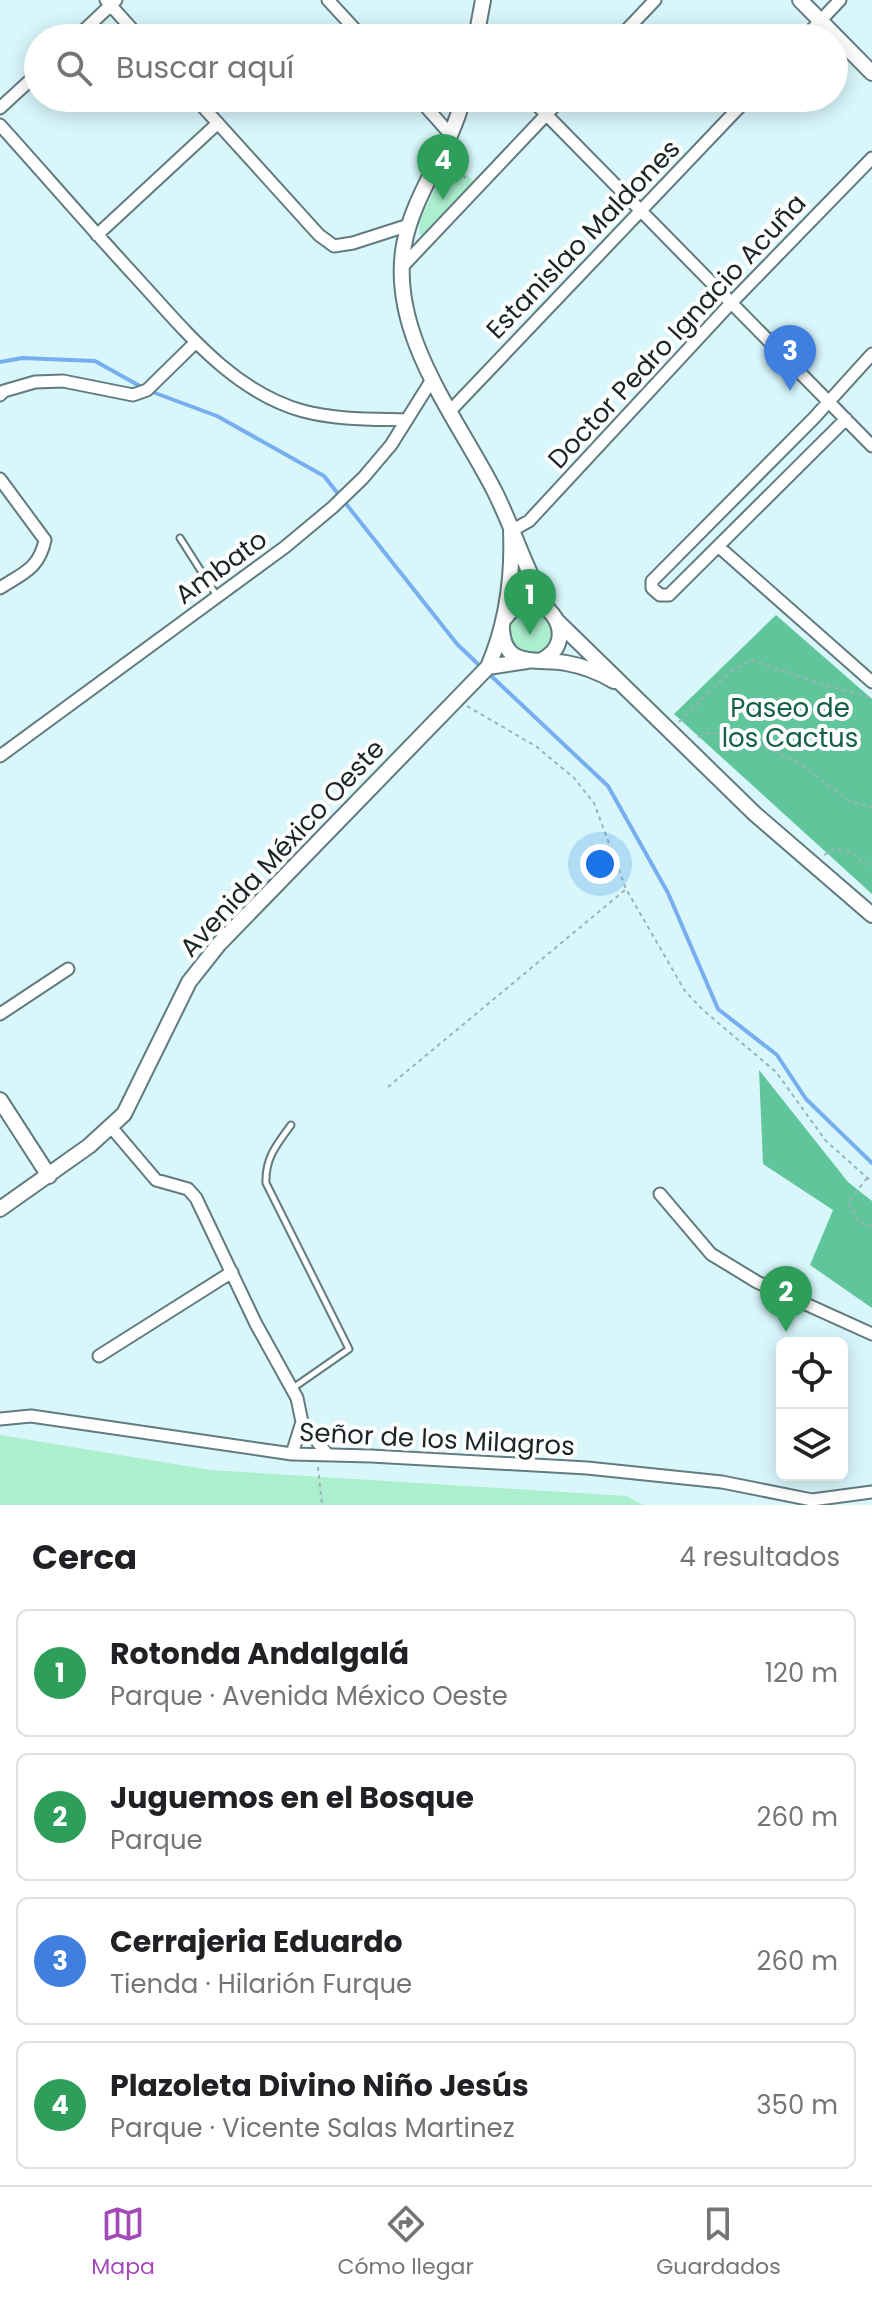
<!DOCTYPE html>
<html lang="es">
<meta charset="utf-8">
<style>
body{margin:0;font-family:Poppins,sans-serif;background:#f6f6f6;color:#202124}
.controls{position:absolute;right:24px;bottom:24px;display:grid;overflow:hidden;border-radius:12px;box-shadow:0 4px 20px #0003}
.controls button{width:72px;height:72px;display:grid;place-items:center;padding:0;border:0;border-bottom:2px solid #e0e0e0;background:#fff;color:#202124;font:40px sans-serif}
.you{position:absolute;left:600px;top:864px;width:28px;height:28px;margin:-20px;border:6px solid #fff;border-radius:50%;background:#1a73e8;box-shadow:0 0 0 12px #1a73e833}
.badge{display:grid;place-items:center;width:52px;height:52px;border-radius:50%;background:#a34ab7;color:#fff;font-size:26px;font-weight:700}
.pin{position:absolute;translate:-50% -66px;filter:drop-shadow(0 2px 4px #0008)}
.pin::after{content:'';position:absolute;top:42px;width:28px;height:24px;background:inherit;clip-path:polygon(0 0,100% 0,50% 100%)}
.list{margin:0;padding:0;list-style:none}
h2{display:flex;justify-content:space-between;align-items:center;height:104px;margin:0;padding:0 32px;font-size:34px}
h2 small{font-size:26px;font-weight:400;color:#757577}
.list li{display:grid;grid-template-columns:52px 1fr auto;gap:24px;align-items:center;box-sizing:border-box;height:128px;margin:0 16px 16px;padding:0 16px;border:2px solid #e0e0e0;border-radius:12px}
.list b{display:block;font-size:30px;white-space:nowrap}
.list p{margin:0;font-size:26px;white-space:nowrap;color:#757577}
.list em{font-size:26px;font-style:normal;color:#757577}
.icon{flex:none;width:44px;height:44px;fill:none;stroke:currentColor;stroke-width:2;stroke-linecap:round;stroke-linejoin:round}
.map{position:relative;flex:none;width:872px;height:1505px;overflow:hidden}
.search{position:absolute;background:#fff;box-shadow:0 4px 20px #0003;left:24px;right:24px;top:24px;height:88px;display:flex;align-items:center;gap:20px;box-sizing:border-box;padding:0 28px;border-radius:44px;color:#757577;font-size:30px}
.sheet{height:680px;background:#fff}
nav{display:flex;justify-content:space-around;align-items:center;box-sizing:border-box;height:112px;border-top:2px solid #e0e0e0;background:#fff;font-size:22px;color:#757577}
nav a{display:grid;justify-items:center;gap:4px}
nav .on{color:#a34ab7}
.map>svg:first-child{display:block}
</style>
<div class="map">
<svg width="872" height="1505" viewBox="0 0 872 1505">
<rect width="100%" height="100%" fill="#d9f7fb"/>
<path fill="#acefcf" d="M449 158 474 181 422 235 419 233 420 220Z
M508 632a22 22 0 1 1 44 0a22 22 0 1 1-44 0Z
M0 1435 210 1470 627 1496 643 1505H0Z"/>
<path fill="#61c59c" d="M776 615 872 699V894L674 714Z
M759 1070 848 1182 872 1201V1308L810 1265 833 1210 763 1164Z"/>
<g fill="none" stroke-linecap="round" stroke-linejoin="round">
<path stroke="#76aef0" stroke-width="4" d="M0 362 22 358 95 361 147 390 217 416 324 476 457 644 481 667
M488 673 608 786 668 893 718 1009 777 1055 806 1099 872 1163"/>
<g stroke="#617b7f" stroke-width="9">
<path id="service" d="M180 538 217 596
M291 1125C277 1144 265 1158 266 1183L349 1349 293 1388"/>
</g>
<g stroke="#617b7f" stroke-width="15">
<path id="minor" d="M106 0 140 38
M328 0 363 38
M76 38 116 0
M619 38 655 0
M804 38 840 0
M195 98 319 235 334 246 353 243 409 225
M418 98 451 135
M530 98 872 446
M0 108 38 73
M0 125C45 175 89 226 134 275 183 328 231 391 303 411 337 420 373 419 407 420
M97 235 218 123
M402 267 562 98
M0 395 4 391 35 382 63 381 133 395 147 390 196 342
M451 410 748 98
M846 419 669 595H660L652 588V581L814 418 872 354
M0 479 45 540C39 569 23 573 0 588
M511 531 529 521 732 302 872 158
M719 547 872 682
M0 756 285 547 333 507 363 478 391 445 433 378
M0 1014 68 969
M111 1127 156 1180 188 1189 196 1198 256 1324 297 1398 302 1422 292 1454
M660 1194 711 1254 757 1282 872 1334
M99 1356 232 1272
M0 1419 31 1416 292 1454 371 1456 587 1468 722 1482 812 1500 872 1492
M302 1422 327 1454"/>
</g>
<g stroke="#617b7f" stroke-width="18">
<path id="tertiary" d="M800 0 872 73
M0 1100 49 1176"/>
</g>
<g stroke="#617b7f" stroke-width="18">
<path id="secondary" d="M476 38 483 0
M463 98C451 149 413 194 404 245 388 334 457 417 495 492 514 530 526 572 548 609
M505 618C537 573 588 639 540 661
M557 621 755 814 872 915
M502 629C504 670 539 658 566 663 583 666 599 672 614 681
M488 667 527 661
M0 1209 89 1146 124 1114 189 982 219 944 488 667C507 623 513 579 511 531"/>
</g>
<path stroke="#9bb3b6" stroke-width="2" stroke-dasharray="4 4" stroke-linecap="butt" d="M451 164 467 179
M467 706 537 747 574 778 594 803 626 889 685 991 703 1010 776 1072 826 1141 872 1182
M679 722 731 671 751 660 818 683 872 698
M698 737 711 732 743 744H759L797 762 849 801 872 807
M824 855 834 849 854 853 862 863 872 865
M388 1087 625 890
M867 1178 848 1203 860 1223 872 1226
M318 1467 322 1505"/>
<use href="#service" stroke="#fff" stroke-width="5"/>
<use href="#minor" stroke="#fff" stroke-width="11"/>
<use href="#tertiary" stroke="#fff" stroke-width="14"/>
<use href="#secondary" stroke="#fff" stroke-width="14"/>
</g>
<g text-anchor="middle" stroke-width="8" stroke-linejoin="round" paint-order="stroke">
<g font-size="26" fill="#1a2527" stroke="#fdfdfd">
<text transform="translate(583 239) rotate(-46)" y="9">Estanislao Maldones</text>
<text transform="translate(677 331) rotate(-47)" y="9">Doctor Pedro Ignacio Acuña</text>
<text transform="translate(221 567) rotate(-36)" y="9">Ambato</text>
<text transform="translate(282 848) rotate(-47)" y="9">Avenida México Oeste</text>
<text transform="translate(437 1439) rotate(3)" y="9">Señor de los Milagros</text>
</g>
<g font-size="26" fill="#136145" stroke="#fdfdfd">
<text x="790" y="717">Paseo de<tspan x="790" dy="30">los Cactus</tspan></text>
</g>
</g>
</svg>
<div class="controls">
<button><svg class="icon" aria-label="locate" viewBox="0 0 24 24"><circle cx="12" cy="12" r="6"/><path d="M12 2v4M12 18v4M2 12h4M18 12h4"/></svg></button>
<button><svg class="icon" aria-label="layers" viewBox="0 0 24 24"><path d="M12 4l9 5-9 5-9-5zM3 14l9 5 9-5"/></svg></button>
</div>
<div class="you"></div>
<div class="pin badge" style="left:530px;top:635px;background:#2e9e5b">1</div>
<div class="pin badge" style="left:786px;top:1332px;background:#2e9e5b">2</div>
<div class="pin badge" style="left:790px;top:391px;background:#3f7fe0">3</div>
<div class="pin badge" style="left:443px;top:200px;background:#2e9e5b">4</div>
<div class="search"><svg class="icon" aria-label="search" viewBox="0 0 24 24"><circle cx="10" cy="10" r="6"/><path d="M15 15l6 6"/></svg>Buscar aquí</div>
</div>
<section class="sheet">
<h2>Cerca<small>4 resultados</small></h2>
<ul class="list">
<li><span class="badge" style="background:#2e9e5b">1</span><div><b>Rotonda Andalgalá</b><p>Parque · Avenida México Oeste</p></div><em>120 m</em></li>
<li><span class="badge" style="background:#2e9e5b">2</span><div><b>Juguemos en el Bosque</b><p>Parque</p></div><em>260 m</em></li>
<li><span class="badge" style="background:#3f7fe0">3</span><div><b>Cerrajeria Eduardo</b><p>Tienda · Hilarión Furque</p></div><em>260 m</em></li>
<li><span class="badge" style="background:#2e9e5b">4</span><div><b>Plazoleta Divino Niño Jesús</b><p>Parque · Vicente Salas Martinez</p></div><em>350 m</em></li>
</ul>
</section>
<nav>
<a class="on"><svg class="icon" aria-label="map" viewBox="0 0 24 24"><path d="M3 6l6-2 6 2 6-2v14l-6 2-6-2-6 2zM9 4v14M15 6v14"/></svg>Mapa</a>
<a><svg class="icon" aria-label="directions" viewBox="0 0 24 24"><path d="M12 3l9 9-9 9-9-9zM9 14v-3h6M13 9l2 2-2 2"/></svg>Cómo llegar</a>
<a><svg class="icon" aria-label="saved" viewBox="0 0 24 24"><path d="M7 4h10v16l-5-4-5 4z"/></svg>Guardados</a>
</nav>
